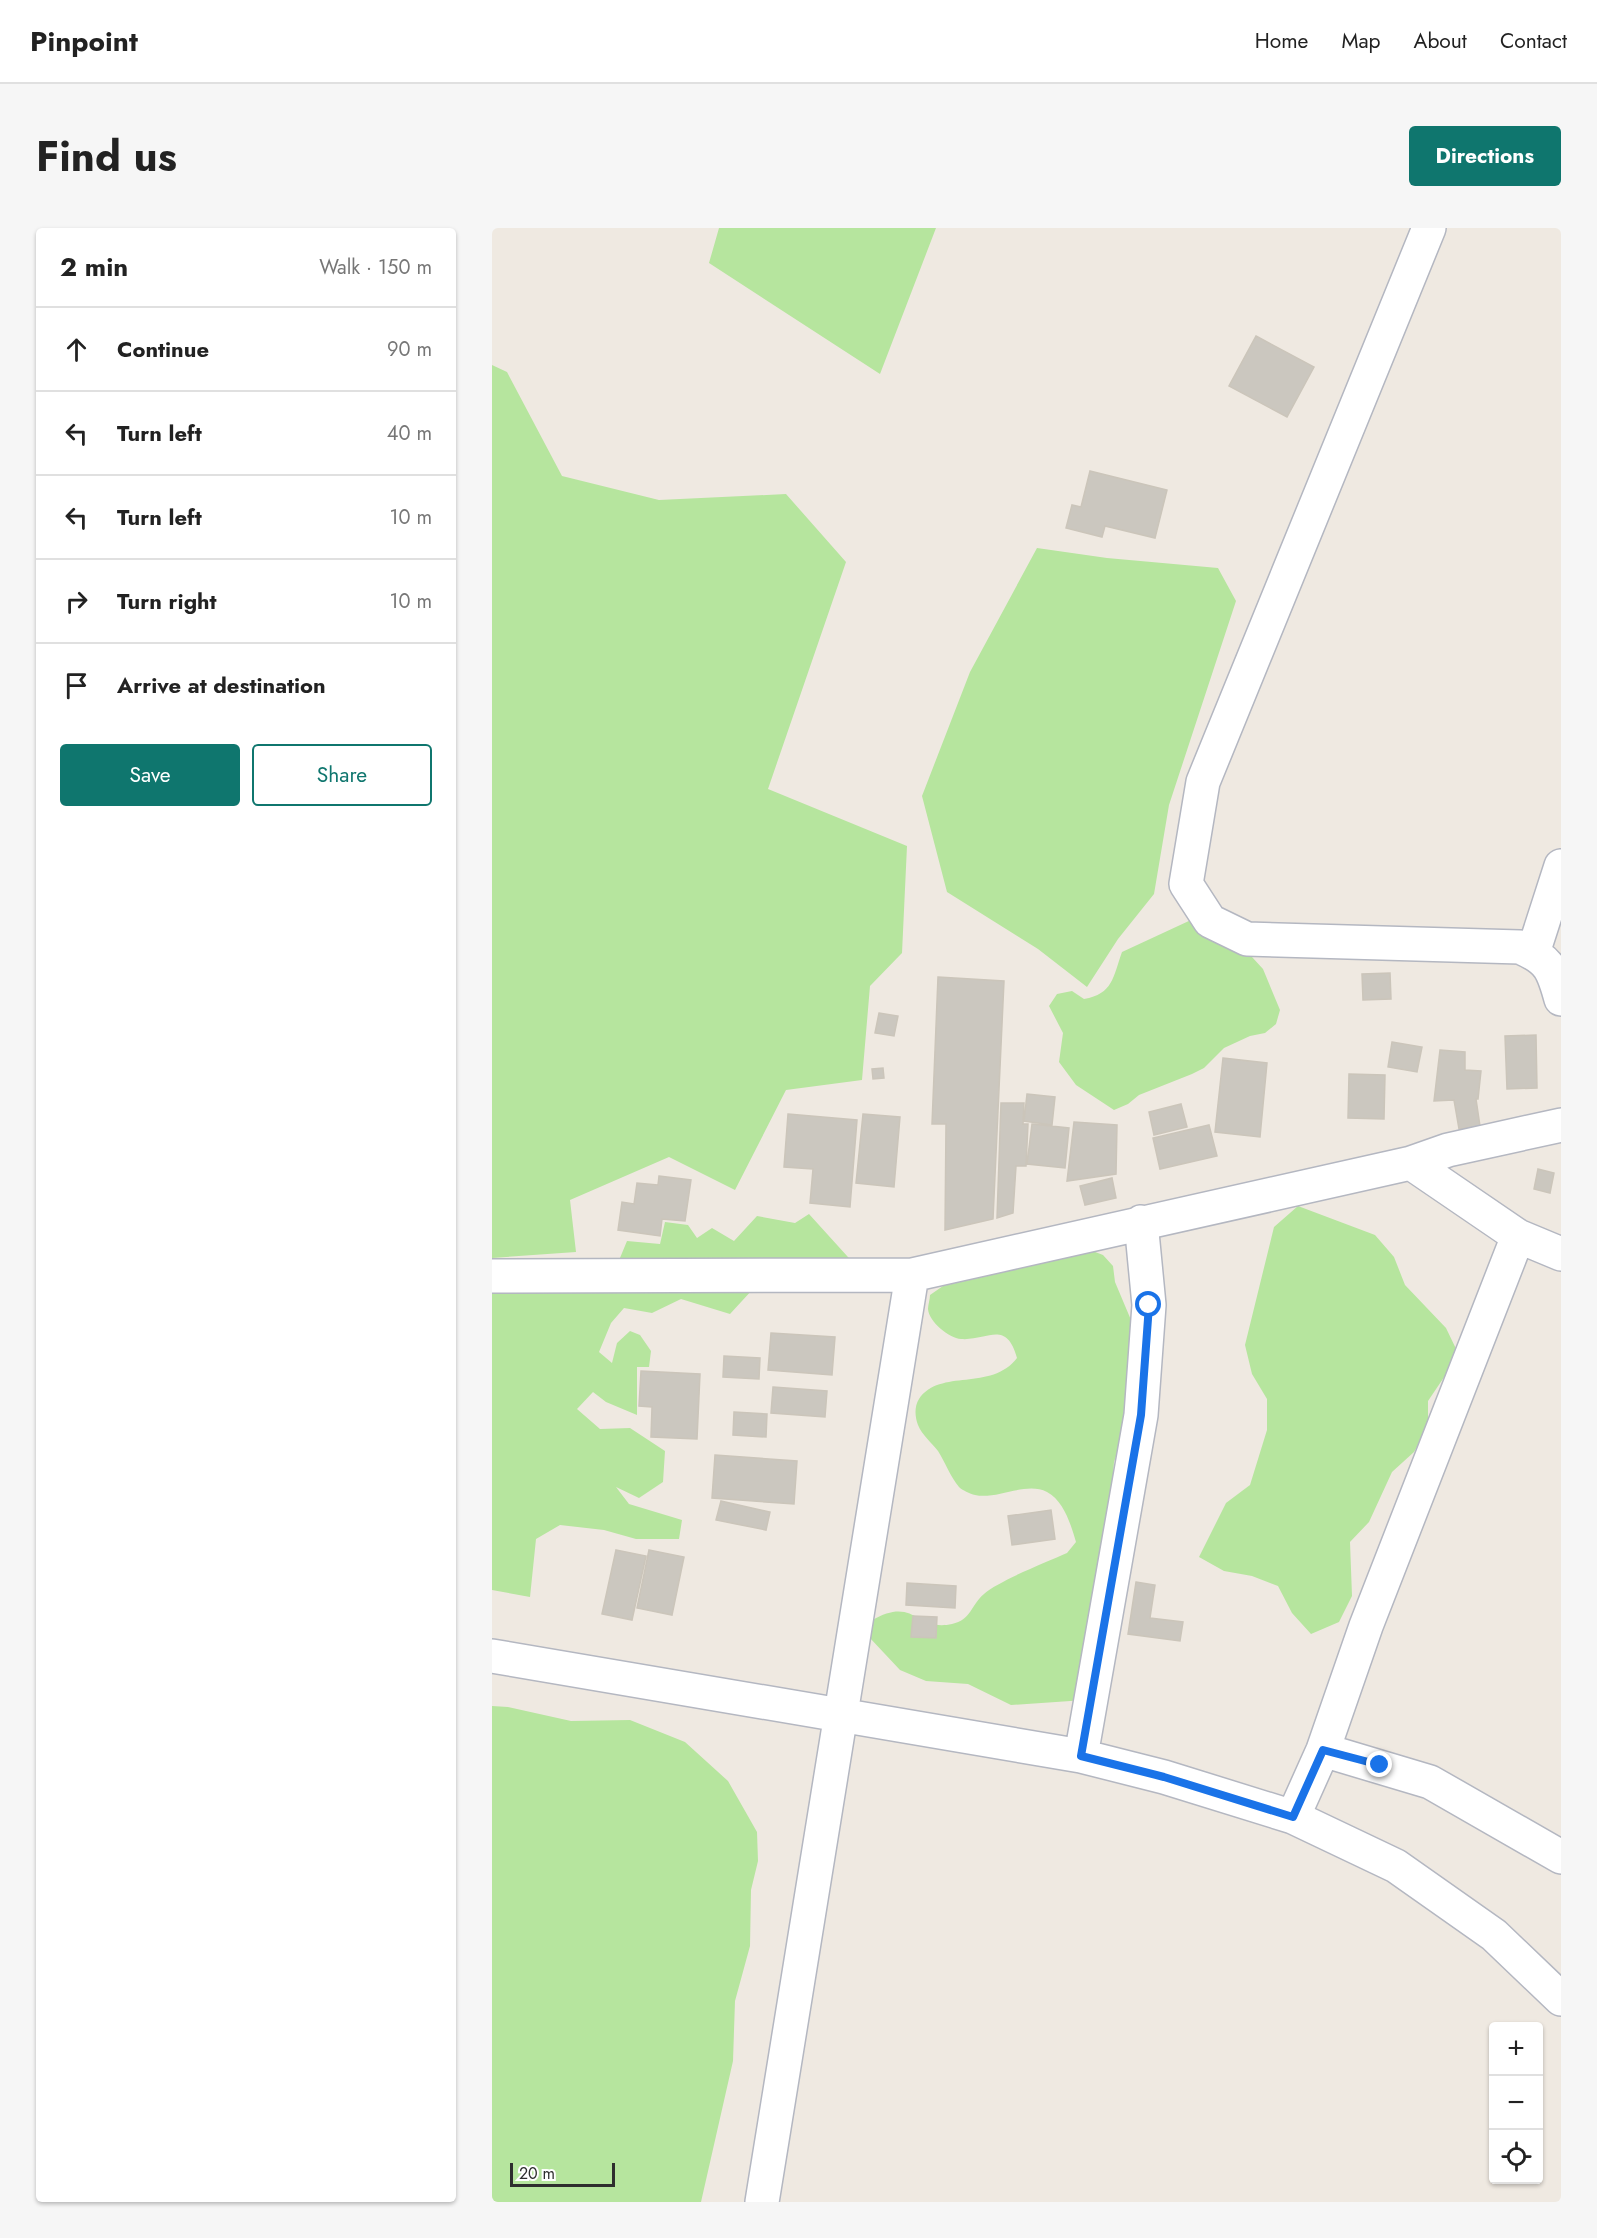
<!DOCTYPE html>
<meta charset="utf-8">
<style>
body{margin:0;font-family:Jost,sans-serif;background:#f6f6f6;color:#222}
.controls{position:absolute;right:18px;bottom:18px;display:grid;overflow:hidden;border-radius:6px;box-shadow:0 2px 4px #0004}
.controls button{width:54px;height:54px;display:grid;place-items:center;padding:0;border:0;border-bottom:2px solid #e0e0e0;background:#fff;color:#222;font:30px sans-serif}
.scale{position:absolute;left:18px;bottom:15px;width:105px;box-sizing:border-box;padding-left:6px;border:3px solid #2e2e2e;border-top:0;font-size:16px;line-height:21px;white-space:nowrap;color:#2e2e2e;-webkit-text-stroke:4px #fff;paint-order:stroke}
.stop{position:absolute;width:18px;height:18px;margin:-14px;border:4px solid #1a73e8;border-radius:50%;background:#fff}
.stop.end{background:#1a73e8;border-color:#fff;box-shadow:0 2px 6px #0008}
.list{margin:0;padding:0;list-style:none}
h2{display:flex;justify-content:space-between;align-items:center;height:78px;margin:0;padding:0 24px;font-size:26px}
h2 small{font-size:20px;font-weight:400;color:#767676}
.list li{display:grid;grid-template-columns:39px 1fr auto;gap:18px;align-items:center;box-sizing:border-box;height:84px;padding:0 24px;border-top:2px solid #e0e0e0}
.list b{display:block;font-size:22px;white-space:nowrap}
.list em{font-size:20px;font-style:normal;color:#767676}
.actions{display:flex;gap:12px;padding:18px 24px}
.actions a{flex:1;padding:14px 0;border:2px solid #0f766e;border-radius:6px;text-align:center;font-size:21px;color:#0f766e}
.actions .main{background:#0f766e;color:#fff}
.icon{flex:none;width:33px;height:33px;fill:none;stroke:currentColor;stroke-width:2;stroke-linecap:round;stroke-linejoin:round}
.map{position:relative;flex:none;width:1069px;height:1974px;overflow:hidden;border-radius:6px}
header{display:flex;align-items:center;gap:36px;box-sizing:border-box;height:84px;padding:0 30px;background:#fff;border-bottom:2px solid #e0e0e0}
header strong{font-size:28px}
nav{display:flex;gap:33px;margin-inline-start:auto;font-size:21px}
.intro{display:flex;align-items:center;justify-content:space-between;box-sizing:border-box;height:144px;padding:0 36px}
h1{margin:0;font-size:42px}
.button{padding:15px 27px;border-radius:6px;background:#0f766e;color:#fff;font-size:21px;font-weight:700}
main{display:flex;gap:36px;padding:0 36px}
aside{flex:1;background:#fff;border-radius:6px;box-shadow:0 2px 4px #0004}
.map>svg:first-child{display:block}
</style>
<header>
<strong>Pinpoint</strong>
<nav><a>Home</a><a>Map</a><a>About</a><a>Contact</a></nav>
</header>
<div class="intro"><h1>Find us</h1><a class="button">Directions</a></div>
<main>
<aside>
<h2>2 min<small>Walk · 150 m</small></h2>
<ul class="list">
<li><svg class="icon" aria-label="ahead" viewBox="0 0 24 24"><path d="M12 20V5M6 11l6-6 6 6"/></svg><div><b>Continue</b></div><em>90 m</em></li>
<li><svg class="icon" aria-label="left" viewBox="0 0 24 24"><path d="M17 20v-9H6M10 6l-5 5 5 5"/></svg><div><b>Turn left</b></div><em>40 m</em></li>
<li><svg class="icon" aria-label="left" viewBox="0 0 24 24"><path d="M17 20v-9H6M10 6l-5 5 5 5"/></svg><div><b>Turn left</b></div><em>10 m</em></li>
<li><svg class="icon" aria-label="right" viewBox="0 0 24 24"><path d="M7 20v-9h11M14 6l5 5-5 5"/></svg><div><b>Turn right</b></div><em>10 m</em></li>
<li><svg class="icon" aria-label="arrive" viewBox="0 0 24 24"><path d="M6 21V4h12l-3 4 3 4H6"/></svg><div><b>Arrive at destination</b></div></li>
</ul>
<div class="actions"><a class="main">Save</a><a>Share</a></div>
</aside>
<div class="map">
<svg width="1069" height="1974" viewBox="0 0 1069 1974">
<rect width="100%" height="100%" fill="#efe9e1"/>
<path fill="#b6e59e" d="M227 0H444L388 146 217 35Z
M0 137 15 144 70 248 167 272 294 266 354 334 276 561 415 618 410 725 378 758 370 852 294 862 243 962 177 929 78 972 84 1024 0 1030Z
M545 320 615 330 726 340 744 373 677 577 662 666 626 711 595 759 546 721 455 664 430 568 478 444Z
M699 692 760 729 771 741 788 782 784 796 773 805 758 808 732 820 712 840 700 846 647 867 636 876 622 882 584 857 567 834 571 805 557 778 565 766 580 763 592 771C621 766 621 749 630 724Z
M806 978 883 1007 902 1029 913 1057 954 1100 967 1127 936 1173V1200L922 1224 900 1244 877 1294 858 1314 860 1368 847 1394 819 1406 800 1385 786 1358 760 1348 732 1343 707 1329 734 1275 758 1257 775 1202V1171L760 1146 753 1117 782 999Z
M317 986 365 1039 123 1042 135 1013 168 1016 173 994 196 997 205 1010 220 1000 242 1013 265 988 303 995Z
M598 1022 611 1027 621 1038 623 1054 639 1092 641 1106 636 1193 622 1234 621 1247 628 1262 593 1472 519 1477 476 1456 434 1453 408 1442 377 1409 379 1393C423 1367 423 1404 460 1396 479 1392 479 1377 492 1366 506 1353 555 1334 575 1325L584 1314C579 1297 572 1273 555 1264 534 1253 505 1272 483 1267 478 1266 470 1262 467 1259 458 1248 453 1234 446 1223 440 1215 430 1207 426 1197 423 1189 422 1179 427 1171 448 1140 499 1164 525 1130 514 1091 496 1113 469 1111 457 1110 437 1094 436 1081 436 1077 438 1071 438 1067L451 1058 495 1048 522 1037 570 1031Z
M0 1058 261 1061 238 1086 189 1071 160 1085 132 1080 119 1095 107 1124 120 1135 125 1115 138 1103 148 1107 159 1123 157 1139H145V1187L114 1174 101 1164 85 1181 108 1201 138 1200 173 1223 171 1254 147 1270 124 1259 137 1276 190 1292 187 1311H144L112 1302 68 1297 44 1311 38 1369 0 1362Z
M0 1478 16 1479 79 1493 138 1492 193 1514 236 1553 265 1604 266 1633 259 1662 258 1718 243 1773 241 1833 209 1974H0Z"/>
<path fill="#cbc7bf" stroke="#cbc5ba" stroke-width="1.5" d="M764 108 822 139 795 189 737 158Z
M598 243 675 262 663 310 613 298 610 309 574 300 580 277 589 279Z
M898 745 899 771 871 772 870 746Z
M446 749 512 753 501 991 453 1002 454 896H440Z
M387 785 406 788 402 808 383 805Z
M1044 807 1045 860 1015 861 1013 808Z
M900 814 930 819 925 844 896 839Z
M948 822 973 824V842L989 843 986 871H984L988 898 967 901 962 872 942 873Z
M731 830 775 835 768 909 723 904Z
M391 840 392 850 381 851 380 841Z
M857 846 893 847 892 891 856 890Z
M535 866 563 869 560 897 532 893Z
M509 875H532L531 896H536L534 938H524L521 985 505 990Z
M689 876 695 899 662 907 657 884Z
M296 886 365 892 358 979 318 975 321 941 292 939Z
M371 886 408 889 402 959 364 955Z
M582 894 625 897 624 946 575 953Z
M540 896 577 900 573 940 535 936Z
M717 897 725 928 668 941 661 910Z
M1046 941 1062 945 1058 965 1042 961Z
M167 948 199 952 193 993 170 991 168 1008 126 1002 130 974 142 976 145 955 166 957Z
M620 950 624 970 593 977 588 958Z
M279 1105 343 1109 340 1147 276 1142Z
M232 1128 268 1130 267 1151 231 1149Z
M149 1143 208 1146 205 1211 159 1209 160 1179 147 1178Z
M281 1159 335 1163 333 1189 279 1185Z
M242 1184 275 1186 274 1209 241 1207Z
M223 1227 305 1233 302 1276 220 1270Z
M229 1273 278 1284 274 1302 224 1292Z
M559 1282 563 1311 520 1317 516 1288Z
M124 1322 154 1328 140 1392 110 1386Z
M157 1322 192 1329 180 1387 145 1380Z
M644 1354 663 1357 658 1390 691 1394 688 1413 636 1406Z
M415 1355 464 1358 463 1380 414 1377Z
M421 1388 445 1389 444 1410 419 1409Z"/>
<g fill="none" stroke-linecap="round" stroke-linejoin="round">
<g stroke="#b4b7c1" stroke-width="36">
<path id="street" d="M937 0 711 554 694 656 718 693 755 711 1028 719C1058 732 1061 742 1069 771
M1041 725 1069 638
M919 935 1026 1008 1069 1026
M0 1048 420 1047 919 935 956 922 1069 897
M0 1428 589 1528 672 1549 801 1589 904 1638 1002 1707 1069 1771
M831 1522 938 1554 1069 1629
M589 1528 649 1187 657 1077 649 994
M801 1589 831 1522 874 1398 1026 1008
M270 1974 420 1047"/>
</g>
<use href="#street" stroke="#fff" stroke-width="33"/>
</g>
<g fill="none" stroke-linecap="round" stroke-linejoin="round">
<path stroke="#1a73e8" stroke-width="8" d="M657 1077 649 1187 589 1528 672 1549 801 1589 831 1522 888 1537"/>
</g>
</svg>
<div class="controls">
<button>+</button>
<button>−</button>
<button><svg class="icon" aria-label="locate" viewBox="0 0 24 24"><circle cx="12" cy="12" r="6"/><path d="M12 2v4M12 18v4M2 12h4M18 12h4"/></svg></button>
</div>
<div class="scale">20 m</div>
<div class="stop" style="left:657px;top:1077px"></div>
<div class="stop end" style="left:888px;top:1537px"></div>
</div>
</main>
